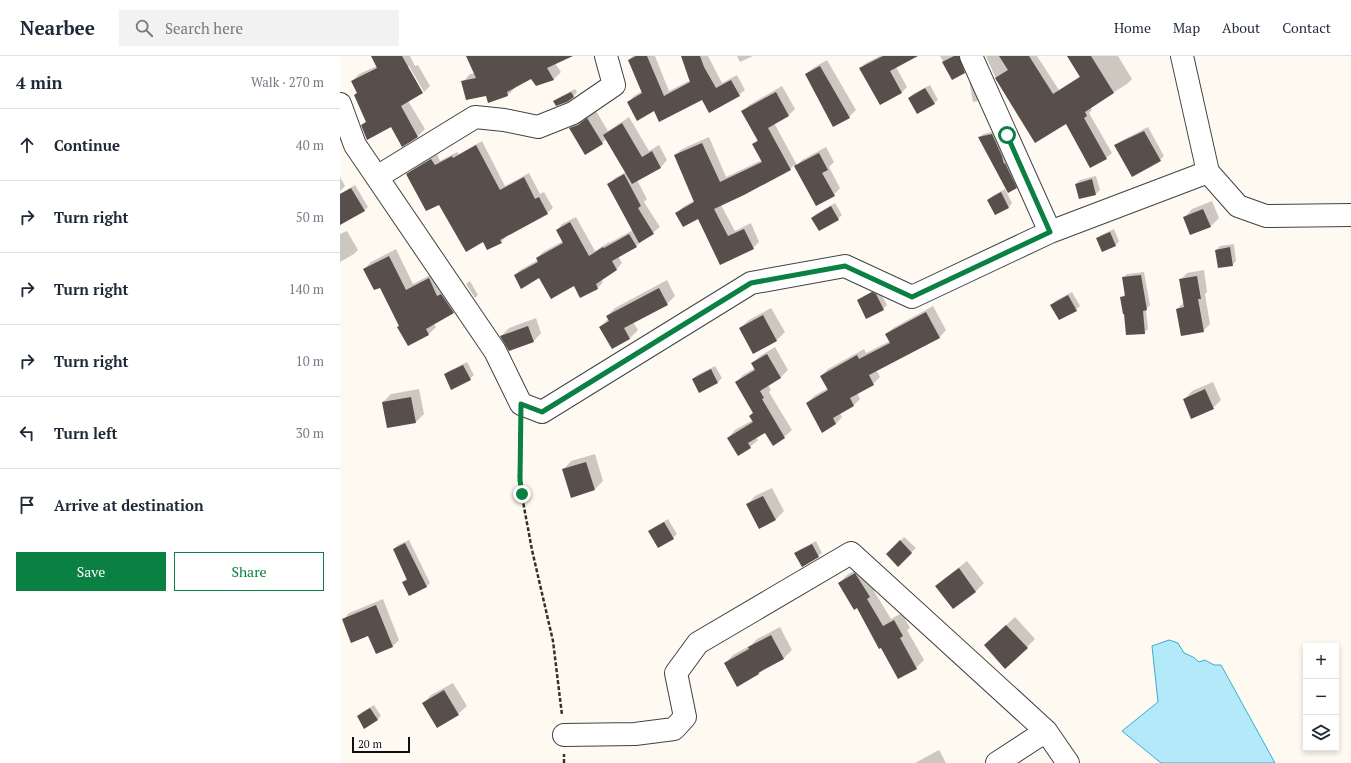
<!DOCTYPE html>
<meta charset="utf-8">
<style>
body{margin:0;font-family:"PT Serif",serif;background:#f2f2f3;color:#1f2937}
.controls{position:absolute;right:12px;bottom:12px;display:grid;overflow:hidden;border-radius:0px;box-shadow:0 2px 6px #0003}
.controls button{width:36px;height:36px;display:grid;place-items:center;padding:0;border:0;border-bottom:1px solid #e0e1e3;background:#fff;color:#1f2937;font:20px sans-serif}
.scale{position:absolute;left:12px;bottom:10px;width:58px;box-sizing:border-box;padding-left:4px;border:2px solid #0f0f0f;border-top:0;font-size:11px;line-height:14px;white-space:nowrap;color:#0f0f0f;-webkit-text-stroke:3px #fff;paint-order:stroke}
.stop{position:absolute;width:12px;height:12px;margin:-9px;border:3px solid #0b8043;border-radius:50%;background:#fff}
.stop.end{background:#0b8043;border-color:#fff;box-shadow:0 1px 4px #0008}
.list{margin:0;padding:0;list-style:none}
h2{display:flex;justify-content:space-between;align-items:center;height:52px;margin:0;padding:0 16px;font-size:17px}
h2 small{font-size:13px;font-weight:400;color:#747a83}
.list li{display:grid;grid-template-columns:26px 1fr auto;gap:12px;align-items:center;box-sizing:border-box;height:72px;padding:0 16px;border-top:1px solid #e0e1e3}
.list b{display:block;font-size:15px;white-space:nowrap}
.list em{font-size:13px;font-style:normal;color:#747a83}
.actions{display:flex;gap:8px;padding:12px 16px}
.actions a{flex:1;padding:9px 0;border:1px solid #0b8043;border-radius:0px;text-align:center;font-size:14px;color:#0b8043}
.actions .main{background:#0b8043;color:#fff}
.icon{flex:none;width:22px;height:22px;fill:none;stroke:currentColor;stroke-width:2;stroke-linecap:round;stroke-linejoin:round}
.map{position:relative;flex:none;width:1011px;height:707px;overflow:hidden}
header{display:flex;align-items:center;gap:24px;box-sizing:border-box;height:56px;padding:0 20px;background:#fff;border-bottom:1px solid #e0e1e3}
header strong{font-size:19px}
nav{display:flex;gap:22px;margin-inline-start:auto;font-size:14px}
.search{width:280px;height:36px;background:#f2f2f3;display:flex;align-items:center;gap:10px;box-sizing:border-box;padding:0 14px;border-radius:0px;color:#747a83;font-size:15px}
main{display:flex}
aside{flex:1;background:#fff}
.map>svg:first-child{display:block}
</style>
<header>
<strong>Nearbee</strong>
<div class="search"><svg class="icon" aria-label="search" viewBox="0 0 24 24"><circle cx="10" cy="10" r="6"/><path d="M15 15l6 6"/></svg>Search here</div>
<nav><a>Home</a><a>Map</a><a>About</a><a>Contact</a></nav>
</header>
<main>
<aside>
<h2>4 min<small>Walk · 270 m</small></h2>
<ul class="list">
<li><svg class="icon" aria-label="ahead" viewBox="0 0 24 24"><path d="M12 20V5M6 11l6-6 6 6"/></svg><div><b>Continue</b></div><em>40 m</em></li>
<li><svg class="icon" aria-label="right" viewBox="0 0 24 24"><path d="M7 20v-9h11M14 6l5 5-5 5"/></svg><div><b>Turn right</b></div><em>50 m</em></li>
<li><svg class="icon" aria-label="right" viewBox="0 0 24 24"><path d="M7 20v-9h11M14 6l5 5-5 5"/></svg><div><b>Turn right</b></div><em>140 m</em></li>
<li><svg class="icon" aria-label="right" viewBox="0 0 24 24"><path d="M7 20v-9h11M14 6l5 5-5 5"/></svg><div><b>Turn right</b></div><em>10 m</em></li>
<li><svg class="icon" aria-label="left" viewBox="0 0 24 24"><path d="M17 20v-9H6M10 6l-5 5 5 5"/></svg><div><b>Turn left</b></div><em>30 m</em></li>
<li><svg class="icon" aria-label="arrive" viewBox="0 0 24 24"><path d="M6 21V4h12l-3 4 3 4H6"/></svg><div><b>Arrive at destination</b></div></li>
</ul>
<div class="actions"><a class="main">Save</a><a>Share</a></div>
</aside>
<div class="map">
<svg width="1011" height="707" viewBox="0 0 1011 707">
<rect width="100%" height="100%" fill="#fffaf1"/>
<path fill="#b3e9f9" stroke="#36add3" d="M829 584 838 587 844 597 853 601 859 606 865 604 874 609H881L935 707H821L782 675 818 646 812 590Z"/>
<path fill="#0003" d="M32 0H70L75 10 78 9 90 30 84 36 69 10 67 11 81 36H83L68 45 85 73 78 80 63 89 51 70 22 69 27 65 15 39 18 36 12 25 19 18 37 10Z
M127 0H230L215 7 221 16 214 23 196 29 192 21 174 31 175 32 168 39H146L123 26 130 18 135 17Z
M293 0H315L329 35 351 24 342 0H368L382 27 397 19 405 34 399 39 362 43 288 46 294 40 302 35 289 4Z
M397 0H413L400 6Z
M540 0H576L556 11 567 31 562 36 540 48 521 12 526 7Z
M600 0H625L630 11 624 16 613 23Z
M646 0H697L719 34 740 20 728 0H778L792 23 787 28 750 51 752 54 749 57 772 97 766 102 727 67 657 25Z
M487 4 516 54 509 61 494 69 466 18 473 12Z
M632 21 641 42 638 45 633 46 629 24Z
M590 29 598 44 594 47 569 42 573 38Z
M442 30 455 53 449 59 434 67 457 109 462 104 486 91 494 106 489 111 500 132 494 139 476 149 454 109 450 113 381 149 395 175 411 167 419 186 413 192 380 207 358 161 337 157 343 151 355 144 335 99 342 93 369 81 386 121 422 104 413 88 418 83 403 55 409 49Z
M235 33 237 36 234 40 214 45 218 42Z
M256 55 268 75 289 61 309 95 319 89 327 104 321 111 297 124 307 143 304 146 320 171 296 190 278 200 282 207 277 213 261 223 263 226 258 232 241 240 235 228 200 221 175 219 180 214 198 204 197 202 203 196 223 185 217 174 222 168 236 161 255 195 269 186V187L293 174 269 128 275 122 286 116 266 83 262 87 230 72 238 64Z
M808 71 824 100 820 104 792 119 776 90 779 86Z
M656 75 680 128 676 131 639 82 643 78Z
M142 85 165 130 189 117 200 138 204 136 213 152 207 157 165 179 166 181 161 186 143 185 99 147 68 118 73 113 97 98 100 105 117 96 119 98Z
M756 120 760 134 756 138 736 128 740 124Z
M0 121 5 130 0 135Z
M15 129 28 151 24 155 0 153V138Z
M665 133 672 147 669 151 655 158 648 144 652 140Z
M872 145 879 162 871 170 851 178 844 162 852 153Z
M495 147 502 159 498 163 472 162 476 158Z
M774 173 779 185 776 189 762 195 757 183 761 179Z
M7 175 18 194 14 198 0 206V178Z
M894 188 896 205 892 209 876 194 880 190Z
M56 193 73 228 96 216 120 249 113 256 93 267 96 271 89 278 69 289 40 230 24 213 31 206Z
M864 214 867 236 865 238 870 268 863 275 837 253 844 246 840 224 847 217Z
M804 216 810 249 806 253 808 273 804 277 785 256 781 242 785 238 783 222 787 218Z
M327 224 335 240 327 248 293 266 298 274 290 282 272 292 260 271 268 263 267 260 275 252Z
M130 225 138 239 135 242 126 228Z
M536 233 539 234 547 249 543 253 518 245 522 241Z
M732 236 740 250 736 254 712 249 715 245Z
M593 250 606 274 600 281 536 314 540 321 533 328 517 337 520 343 514 349 500 357 502 361 496 368 483 376 467 347 474 340 488 332 481 320 488 313 524 293 526 297 550 285 546 278 553 272Z
M431 252 445 276 437 284 414 297 400 272 409 264Z
M196 262 201 277 193 286 161 280 169 272Z
M435 291 448 314 441 321 428 329 431 334 429 336 452 374 444 381 425 375 416 381 418 384 410 391 388 382 395 374 413 364 414 356 396 326 403 319 415 312 412 307 420 300Z
M127 306 134 319 130 323 105 318 109 315Z
M375 310 382 322 378 326 360 336 353 323 357 319Z
M873 326 881 344 873 352 844 344 852 335Z
M79 333 84 358 76 366 43 346 51 338Z
M255 398 263 425 255 433 223 414 231 405Z
M432 432 444 455 436 463 419 472 407 449 415 440Z
M328 463 337 478 333 482 309 476 313 472Z
M564 481 576 492 558 509 547 498Z
M69 484 90 527 86 531 63 526 67 522 54 493 58 489Z
M476 485 482 497 478 500 456 498 459 494Z
M627 505 644 527 636 535 613 552 596 530 605 522Z
M523 510 537 533 534 535 551 563 562 557 570 572 567 574 584 604 576 612 518 551 499 527 507 519Z
M43 543 59 584 53 590 36 597 29 579 3 564 9 557Z
M675 561 695 583 687 591 653 581Z
M440 571 452 594 444 602 423 613 419 618 397 629 385 607 393 599 411 589 417 583Z
M113 627 127 650 118 658 97 670 83 648 91 639Z
M34 649 41 660 37 664 18 660 22 656Z
M599 694 606 707H575Z"/>
<path fill="#584e4b" d="M31 0H62L83 37 61 50 78 81 62 91 51 71 27 84 21 69 26 66 14 39 17 37 11 25 37 12Z
M126 0H233L207 12 214 24 196 30 191 23 167 36 168 40 148 47 146 40 126 44 121 25 136 22Z
M296 0H307L324 40 350 26 341 0H360L364 11 376 32 391 24 400 40 369 57 362 44 319 66 314 55 297 65 287 46 302 37 288 4Z
M543 0H578L550 15 562 37 540 49 519 12Z
M614 0H619L625 17 612 24 602 6Z
M659 0H689L713 38 740 21 727 0H751L774 37 745 56 747 60 744 62 767 103 750 112 726 68 695 87 655 22 668 14Z
M480 10 510 62 493 71 465 18Z
M585 32 595 48 577 58 568 42Z
M231 36 234 41 227 46 216 50 213 45Z
M436 36 449 60 428 72 451 114 404 139 374 153 388 180 404 173 414 193 380 209 358 163 343 171 335 157 354 146 334 99 362 87 380 126 422 106 412 88 418 85 401 55Z
M247 62 263 88 245 99 229 72 238 69Z
M282 67 302 101 312 95 321 112 292 128 263 79Z
M804 75 821 105 792 121 774 89Z
M652 78 662 100 664 108 665 107 677 132 668 137 638 81Z
M136 89 160 134 184 121 195 143 199 141 208 158 160 184 162 187 147 194 143 186 126 196 99 149 86 155 66 118 91 103 95 109 112 100 113 102Z
M479 97 488 114 482 117 495 140 476 150 454 110Z
M284 118 301 150 298 152 314 178 299 187 267 128Z
M752 123 756 139 739 143 735 128Z
M11 132 25 155 0 169V138Z
M661 136 669 152 655 159 647 144Z
M491 150 499 164 479 175 471 162Z
M863 153 871 171 850 179 843 161Z
M230 166 249 200 263 191 264 192 289 178 297 191 272 205 277 214 256 228 258 233 240 242 234 230 211 243 199 222 181 233 174 219 198 206 196 202 223 187 216 174Z
M770 176 776 190 762 196 756 182Z
M890 191 893 210 878 212 875 194Z
M49 200 66 234 89 222 97 240 101 238 114 257 86 273 89 279 68 290 57 271 59 270 40 232 34 234 23 213Z
M801 219 807 254 803 255 805 278 786 279 784 258H783L780 241 785 240 782 221Z
M857 220 861 243H858L864 276 841 280 836 253 844 251 839 223Z
M319 232 328 249 284 272 290 283 272 293 259 271 269 265 266 260Z
M532 236 536 238 544 254 526 263 517 244Z
M728 239 737 255 719 264 710 249Z
M586 256 600 282 529 319 534 329 510 342 514 350 493 362 496 368 482 377 466 347 488 334 480 320 517 299 519 303 550 287 545 278Z
M423 259 437 285 413 298 399 272Z
M188 270 194 286 169 295 160 280Z
M427 298 441 322 420 335 424 342 422 343 445 382 433 390 425 377 408 387 411 392 398 400 387 382 413 366 409 360 413 357 395 326 415 314 411 307Z
M123 309 131 324 111 334 104 318Z
M371 313 378 327 359 337 352 323Z
M865 333 874 353 851 363 843 343Z
M71 341 76 367 47 372 42 346Z
M246 406 255 434 231 442 222 413Z
M423 440 436 464 419 473 406 448Z
M324 466 334 483 318 492 308 475Z
M560 484 572 497 558 511 546 498Z
M65 487 87 531 69 540 62 526 67 524 53 493Z
M472 488 479 501 462 511 454 497Z
M619 512 636 536 613 553 595 530Z
M515 517 530 541 527 543 543 570 554 564 563 580 560 582 577 613 558 623 541 592 539 593 517 552 514 554 498 527Z
M36 549 53 591 36 598 28 580 11 587 2 563Z
M666 569 688 592 665 613 644 589Z
M431 579 444 603 418 617 419 618 397 631 384 607 409 593 408 591Z
M104 634 119 659 97 672 82 647Z
M30 652 38 664 24 673 17 660Z"/>
<g fill="none" stroke-linecap="round" stroke-linejoin="round">
<g stroke="#424242" stroke-width="24">
<path id="minor" d="M631 0 710 176
M842 0 868 116 898 150 926 160 1011 159
M0 48 15 89 155 295 181 348 202 356 411 227 505 210 572 241 710 176 868 116
M37 121 135 61 164 64 198 71 233 57 274 29 266 0
M224 679 295 678 334 673 345 661 336 617 358 587 511 497 706 675 728 707
M657 707 706 675"/>
</g>
<path stroke="#313131" stroke-width="2.5" stroke-dasharray="4 2" stroke-linecap="butt" d="M180 370 179 424 192 494 213 585 222 659
M224 707V698"/>
<use href="#minor" stroke="#fff" stroke-width="22"/>
</g>
<g fill="none" stroke-linecap="round" stroke-linejoin="round">
<path stroke="#0b8043" stroke-width="5" d="M182 438 180 424 181 348 202 356 411 227 505 210 572 241 710 176 667 79"/>
</g>
</svg>
<div class="controls">
<button>+</button>
<button>−</button>
<button><svg class="icon" aria-label="layers" viewBox="0 0 24 24"><path d="M12 4l9 5-9 5-9-5zM3 14l9 5 9-5"/></svg></button>
</div>
<div class="scale">20 m</div>
<div class="stop" style="left:667px;top:79px"></div>
<div class="stop end" style="left:182px;top:438px"></div>
</div>
</main>
